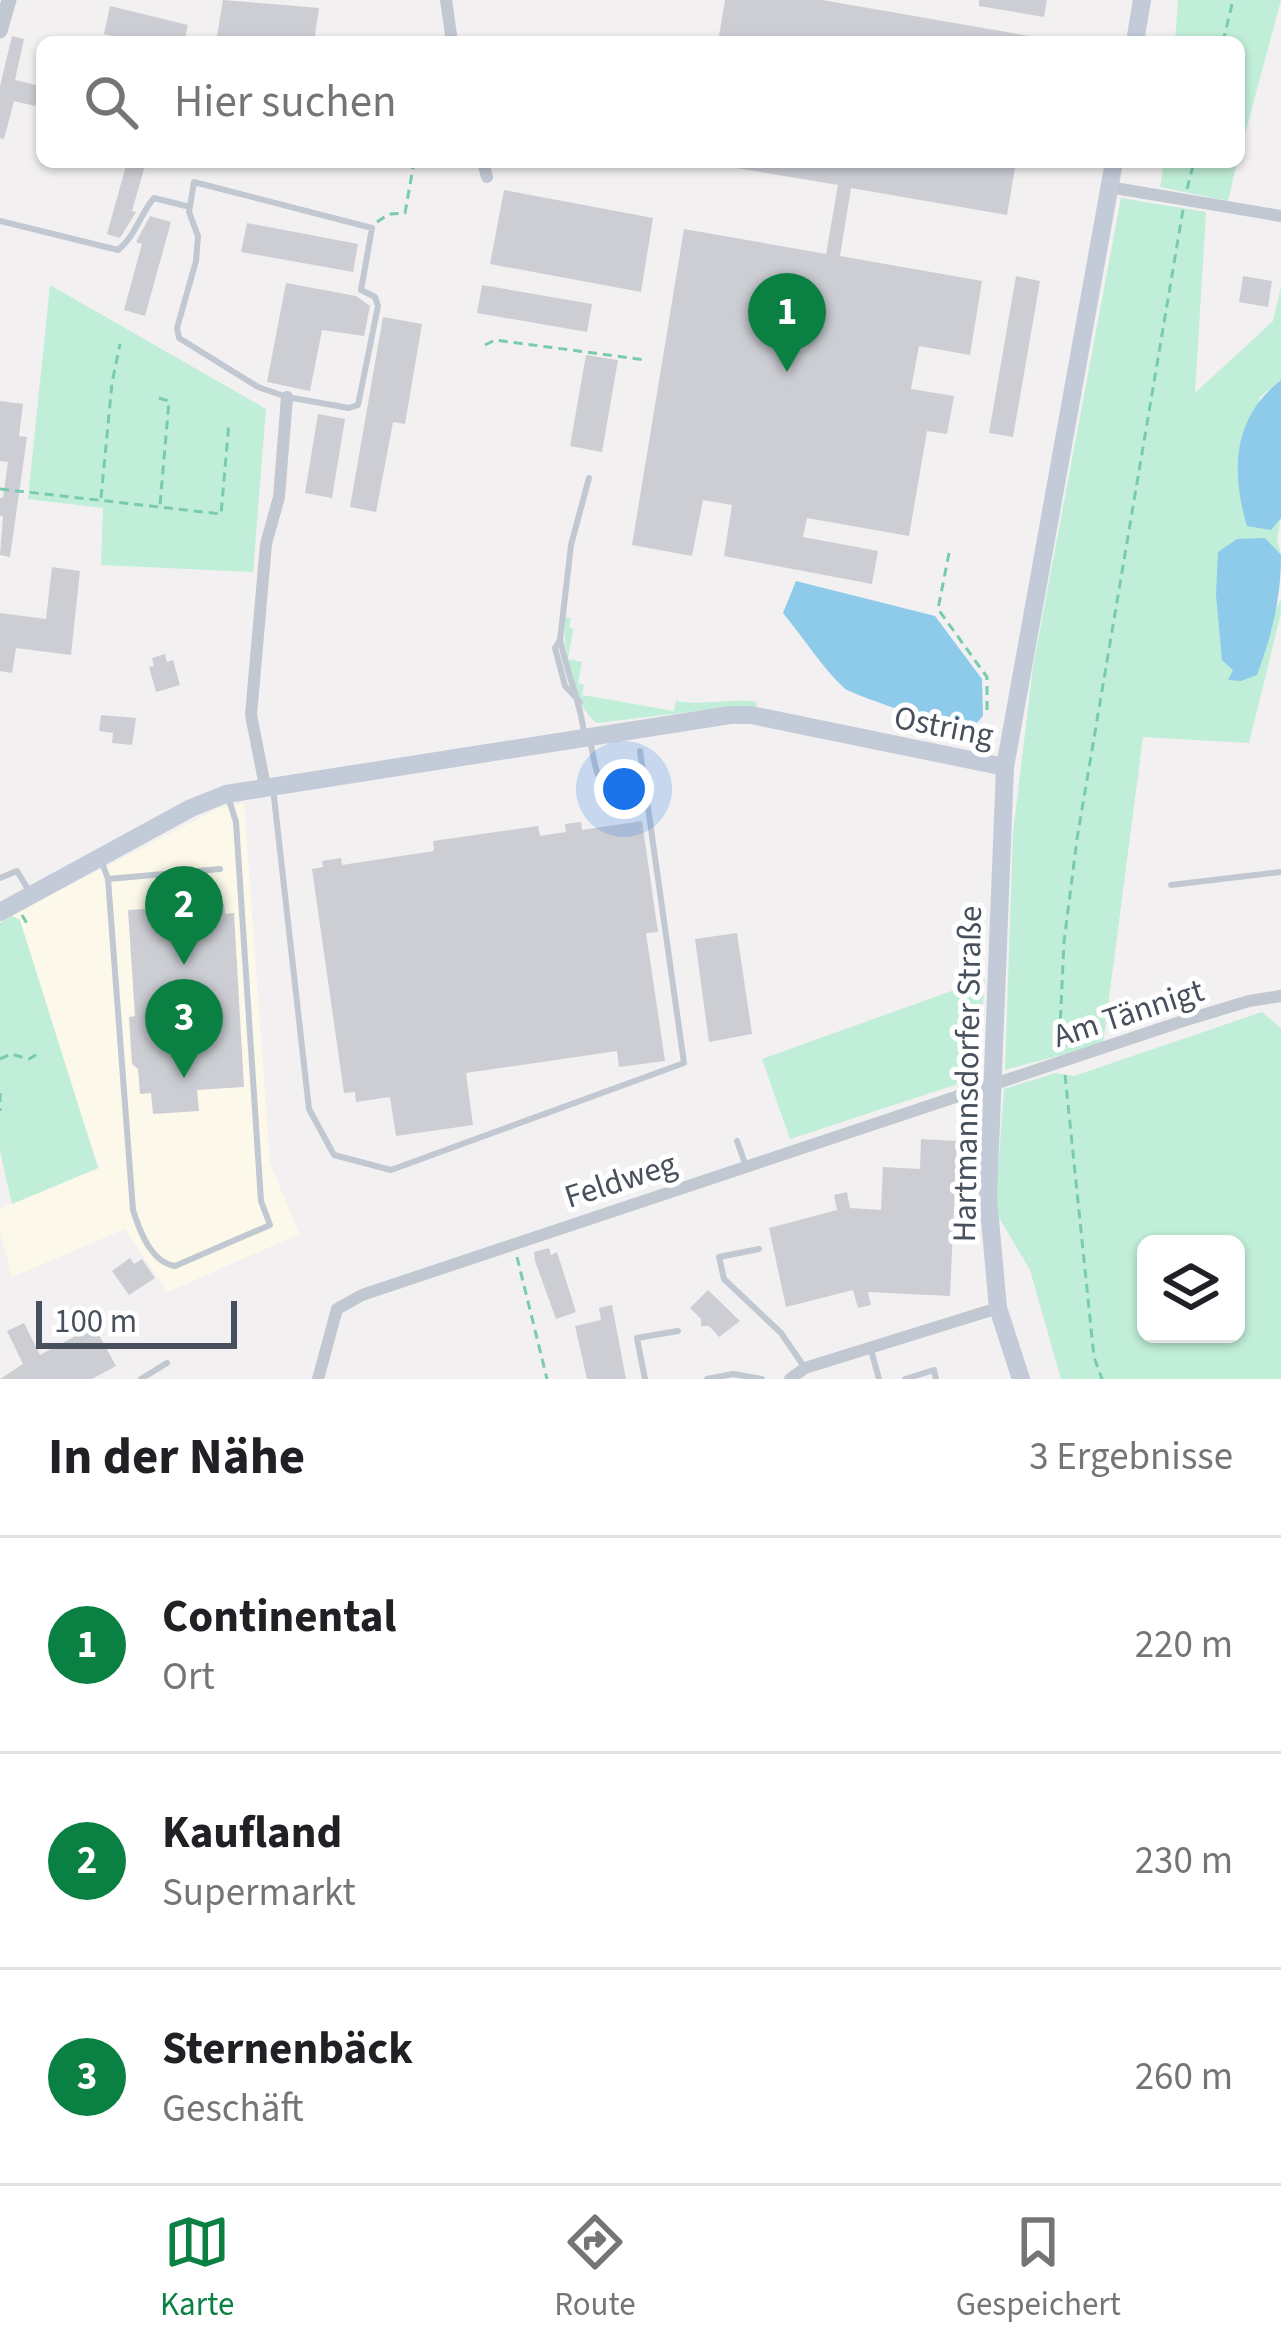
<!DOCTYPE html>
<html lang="de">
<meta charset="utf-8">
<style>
body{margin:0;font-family:"Source Sans 3",sans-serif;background:#f6f6f6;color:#202124}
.controls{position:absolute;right:36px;bottom:36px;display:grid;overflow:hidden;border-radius:18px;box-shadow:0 3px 9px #0004}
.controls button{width:108px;height:108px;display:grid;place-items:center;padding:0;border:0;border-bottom:3px solid #e0e0e0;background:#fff;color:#202124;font:60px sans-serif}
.scale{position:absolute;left:36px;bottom:30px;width:201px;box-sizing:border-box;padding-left:12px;border:6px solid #48505d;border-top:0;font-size:33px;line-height:42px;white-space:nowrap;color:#48505d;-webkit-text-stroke:9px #fff;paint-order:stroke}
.you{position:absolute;left:624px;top:789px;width:42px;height:42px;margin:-30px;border:9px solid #fff;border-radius:50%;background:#1a73e8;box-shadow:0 0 0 18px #1a73e833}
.badge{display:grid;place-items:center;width:78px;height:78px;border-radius:50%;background:#0b8043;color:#fff;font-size:39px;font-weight:700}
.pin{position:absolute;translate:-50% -99px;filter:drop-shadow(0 3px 6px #0008)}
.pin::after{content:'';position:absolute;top:63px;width:42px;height:36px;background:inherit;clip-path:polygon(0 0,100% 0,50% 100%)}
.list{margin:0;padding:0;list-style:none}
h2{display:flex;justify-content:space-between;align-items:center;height:156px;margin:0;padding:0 48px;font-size:51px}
h2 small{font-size:39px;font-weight:400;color:#757577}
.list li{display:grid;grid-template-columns:78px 1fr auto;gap:36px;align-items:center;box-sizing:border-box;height:216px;padding:0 48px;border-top:3px solid #e0e0e0}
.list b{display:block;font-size:45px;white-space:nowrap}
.list p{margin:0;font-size:39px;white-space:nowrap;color:#757577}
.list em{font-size:39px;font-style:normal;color:#757577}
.icon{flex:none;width:66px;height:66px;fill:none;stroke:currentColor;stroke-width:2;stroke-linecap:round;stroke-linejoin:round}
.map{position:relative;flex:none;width:1281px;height:1379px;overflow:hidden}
.search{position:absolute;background:#fff;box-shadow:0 3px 9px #0004;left:36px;right:36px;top:36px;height:132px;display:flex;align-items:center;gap:30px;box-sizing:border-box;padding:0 42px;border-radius:18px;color:#757577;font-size:45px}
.sheet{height:804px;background:#fff}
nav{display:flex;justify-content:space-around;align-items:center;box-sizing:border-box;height:168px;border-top:3px solid #e0e0e0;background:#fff;font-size:33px;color:#757577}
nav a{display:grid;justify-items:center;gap:6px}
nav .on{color:#0b8043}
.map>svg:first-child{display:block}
</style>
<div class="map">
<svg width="1281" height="1379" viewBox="0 0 1281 1379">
<rect width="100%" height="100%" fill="#f2f0f0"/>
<path fill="#fcf9ea" d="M244 803 270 1163 299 1234 168 1292 125 1229 12 1277 0 1231V1209L100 1168 10 916 217 809Z"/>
<path fill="#c0eed8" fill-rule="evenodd" d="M1178 0H1281L1239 156V42H1175Z
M1164 162H1237L1228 201 1160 187Z
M1121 198 1206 212 1195 393 1273 321 1281 287V380L1259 398 1271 530 1281 518 1277 539 1281 555 1264 538 1216 595 1234 670 1228 679 1281 600V613L1249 743 1143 737 1103 1044 1005 1070 1013 833 1033 667Z
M50 285 266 409 253 572 101 565 103 508 28 499Z
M565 617 571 618 569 627 573 629 568 659 582 662 578 683 584 685 582 695 674 711 676 701C704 706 731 698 757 702L756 707H730L597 723C572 706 562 646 565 617Z
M12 916 20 920 98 1168 12 1204 0 1151V923Z
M985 979 978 1069 970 1080 790 1139 762 1059Z
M1262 1012 1281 1028V1379H1061L1030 1270 995 1211 1004 1089 1056 1073 1074 1076ZM1146 1244H1236V1334H1146Z"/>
<path fill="#8ecaea" d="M1281 380V518L1271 530 1247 526C1231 472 1232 418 1281 380Z
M1265 538 1281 555C1281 599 1272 634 1257 675L1241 681 1228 680 1233 670 1222 660 1216 595 1218 552 1237 539Z
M796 581 935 616 982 679 983 716 970 730C957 730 852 695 844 688 821 666 803 637 783 613Z"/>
<path fill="#cdced4" d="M223 0 319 8 314 42H216Z
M725 0H822L1029 36V42H718Z
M979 0H1047L1044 17 979 6Z
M110 6 188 25 184 42H138L104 34Z
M12 36 24 39 15 80 40 86 35 106 14 101 4 139 0 138V86Z
M127 162H146L132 211 136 212 120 238 107 234Z
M737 162H1016L1007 215 851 188 840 256 982 281 970 355 919 346 911 389 954 396 947 434 927 431 909 536 807 518 803 537 878 551 872 584 724 556 732 505 703 500 692 556 632 545 684 229 826 254 838 185 737 168Z
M504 190 653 218 641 292 490 264Z
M150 216 171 222 145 316 124 310 142 244 136 242Z
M247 223 358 244 353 272 241 252Z
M1016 276 1040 281 1013 437 989 433Z
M1243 276 1272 281 1268 307 1239 302Z
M286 283 356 296 370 306 364 336 322 330 310 391 267 382Z
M482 285 592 304 587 332 477 313Z
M383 317 422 324 405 424 393 422 376 512 350 507Z
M586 355 618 360 602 452 570 446Z
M0 401 23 404 19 436 27 437 10 557 0 555 3 516H0V498H3L8 462 0 461Z
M318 414 345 419 332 498 305 493Z
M52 567 80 571 71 655 16 648 12 673 0 671V613L46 619Z
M165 654 167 662 173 660 180 685 156 692 149 667 154 666 152 658Z
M101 715 136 718 132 745 112 743 113 733 99 731Z
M642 821 658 932 646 933 665 1061 619 1067 617 1051 466 1073 473 1125 396 1136 390 1097 356 1102 355 1092 344 1093 312 869 323 867 322 861 341 858 342 865 434 851 433 841 538 826 540 836 566 832 565 824 581 822 582 830Z
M224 904 225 914 234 913 244 1087 197 1090 199 1111 153 1114 151 1093 140 1094 138 1069 132 1064 129 1017 135 1016 128 910Z
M737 933 752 1034 709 1042 695 939Z
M921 1139 957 1141 950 1296 868 1292 871 1305 858 1308 853 1290 786 1307 769 1228 837 1210 834 1195 847 1192 850 1208 881 1210 883 1167 920 1169Z
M549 1248 551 1255 557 1252 576 1312 556 1319 535 1261 534 1252Z
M130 1258 134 1264 142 1259 155 1278 129 1295 112 1271Z
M708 1290 740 1321 719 1337 709 1326H701V1319L690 1308Z
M612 1305 626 1379H587L575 1326 601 1320 599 1308Z
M24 1323 40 1355 94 1326 116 1366 92 1379H0L23 1364 7 1331Z"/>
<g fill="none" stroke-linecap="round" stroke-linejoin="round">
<path stroke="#79cbae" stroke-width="3" stroke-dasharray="9 6" stroke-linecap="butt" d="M1223 42 1233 0
M1187 189 1194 162
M377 222 389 214 405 213 414 162
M485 345 495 340 646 360
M159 398 169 401 160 505
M0 489 221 514 229 422
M101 498 112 383 120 344
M949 553 938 609 987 677V714
M22 915 29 927
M1059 1049 1064 942 1077 839 1183 210
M0 1059 11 1054 29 1059 39 1053
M1065 1075 1094 1357 1102 1379
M0 1093V1111
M517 1257 547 1379"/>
<path stroke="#c1c8d1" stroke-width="6" d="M194 182 372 228 361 290 375 297 378 306 358 405 349 408 287 397 258 387 179 338 177 328 196 261 198 236 189 212Z
M0 221 118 250C135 237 140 214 154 198L190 207
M561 643C567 675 581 702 584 734
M580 702 565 686 555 648 560 640 571 545 589 478
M590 739C597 780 599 797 645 790
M273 788 309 1109 334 1155 391 1170 684 1063 640 751
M101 860 108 879 133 1210C140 1232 151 1262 175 1266L270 1225 261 1201 236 822 229 800
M0 878 17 871 29 891
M108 879 220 869
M1171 885 1281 872
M737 1141 746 1166
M759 1249 719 1257 724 1279 781 1333 805 1368
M871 1350 879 1379
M141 1379 167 1363
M645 1379 637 1338 678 1331
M707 1379 733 1374 762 1379
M905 1379 934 1370 936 1379"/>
<path stroke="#c1c8d1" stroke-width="12" d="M446 0 452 42
M483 162 487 177
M1109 187 1281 216
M265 786 251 715 266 544 279 497 287 397
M318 1379 337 1309 362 1295 1186 1020 1249 1001 1281 996
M790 1379 805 1368 998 1308"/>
<path stroke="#c1c8d1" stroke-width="15" d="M0 31 9 0"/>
<path stroke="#c3cad8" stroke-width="18" d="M1135 42 1142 0
M0 912 191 808 226 794 730 715H751L1005 767
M1021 1379 998 1308 988 1198 1005 767 1114 162"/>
</g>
<g text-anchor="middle" stroke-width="10" stroke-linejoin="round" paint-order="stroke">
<g font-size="33" fill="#48505d" stroke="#fff">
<text transform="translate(944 725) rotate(11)" y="12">Ostring</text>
<text transform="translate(1128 1012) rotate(-18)" y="12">Am Tännigt</text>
<text transform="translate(966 1074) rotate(-89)" y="12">Hartmannsdorfer Straße</text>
<text transform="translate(620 1179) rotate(-18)" y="12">Feldweg</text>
</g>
</g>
</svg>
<div class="controls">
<button><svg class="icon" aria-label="layers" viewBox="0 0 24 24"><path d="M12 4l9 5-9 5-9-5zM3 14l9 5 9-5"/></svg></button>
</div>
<div class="scale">100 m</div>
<div class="you"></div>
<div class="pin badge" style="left:787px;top:372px">1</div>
<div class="pin badge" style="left:184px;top:965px">2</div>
<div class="pin badge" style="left:184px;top:1078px">3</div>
<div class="search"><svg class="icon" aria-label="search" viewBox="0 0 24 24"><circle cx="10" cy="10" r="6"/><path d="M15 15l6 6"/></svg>Hier suchen</div>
</div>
<section class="sheet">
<h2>In der Nähe<small>3 Ergebnisse</small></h2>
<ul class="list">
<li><span class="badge">1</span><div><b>Continental</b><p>Ort</p></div><em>220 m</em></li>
<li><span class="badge">2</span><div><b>Kaufland</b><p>Supermarkt</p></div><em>230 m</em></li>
<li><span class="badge">3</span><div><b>Sternenbäck</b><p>Geschäft</p></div><em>260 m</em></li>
</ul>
</section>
<nav>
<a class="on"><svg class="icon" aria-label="map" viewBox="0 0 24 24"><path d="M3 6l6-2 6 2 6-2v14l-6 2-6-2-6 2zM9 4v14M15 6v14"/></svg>Karte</a>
<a><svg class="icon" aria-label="directions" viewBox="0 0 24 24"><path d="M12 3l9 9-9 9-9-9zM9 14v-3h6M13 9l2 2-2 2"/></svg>Route</a>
<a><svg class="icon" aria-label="saved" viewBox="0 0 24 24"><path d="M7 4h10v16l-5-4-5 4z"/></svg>Gespeichert</a>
</nav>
